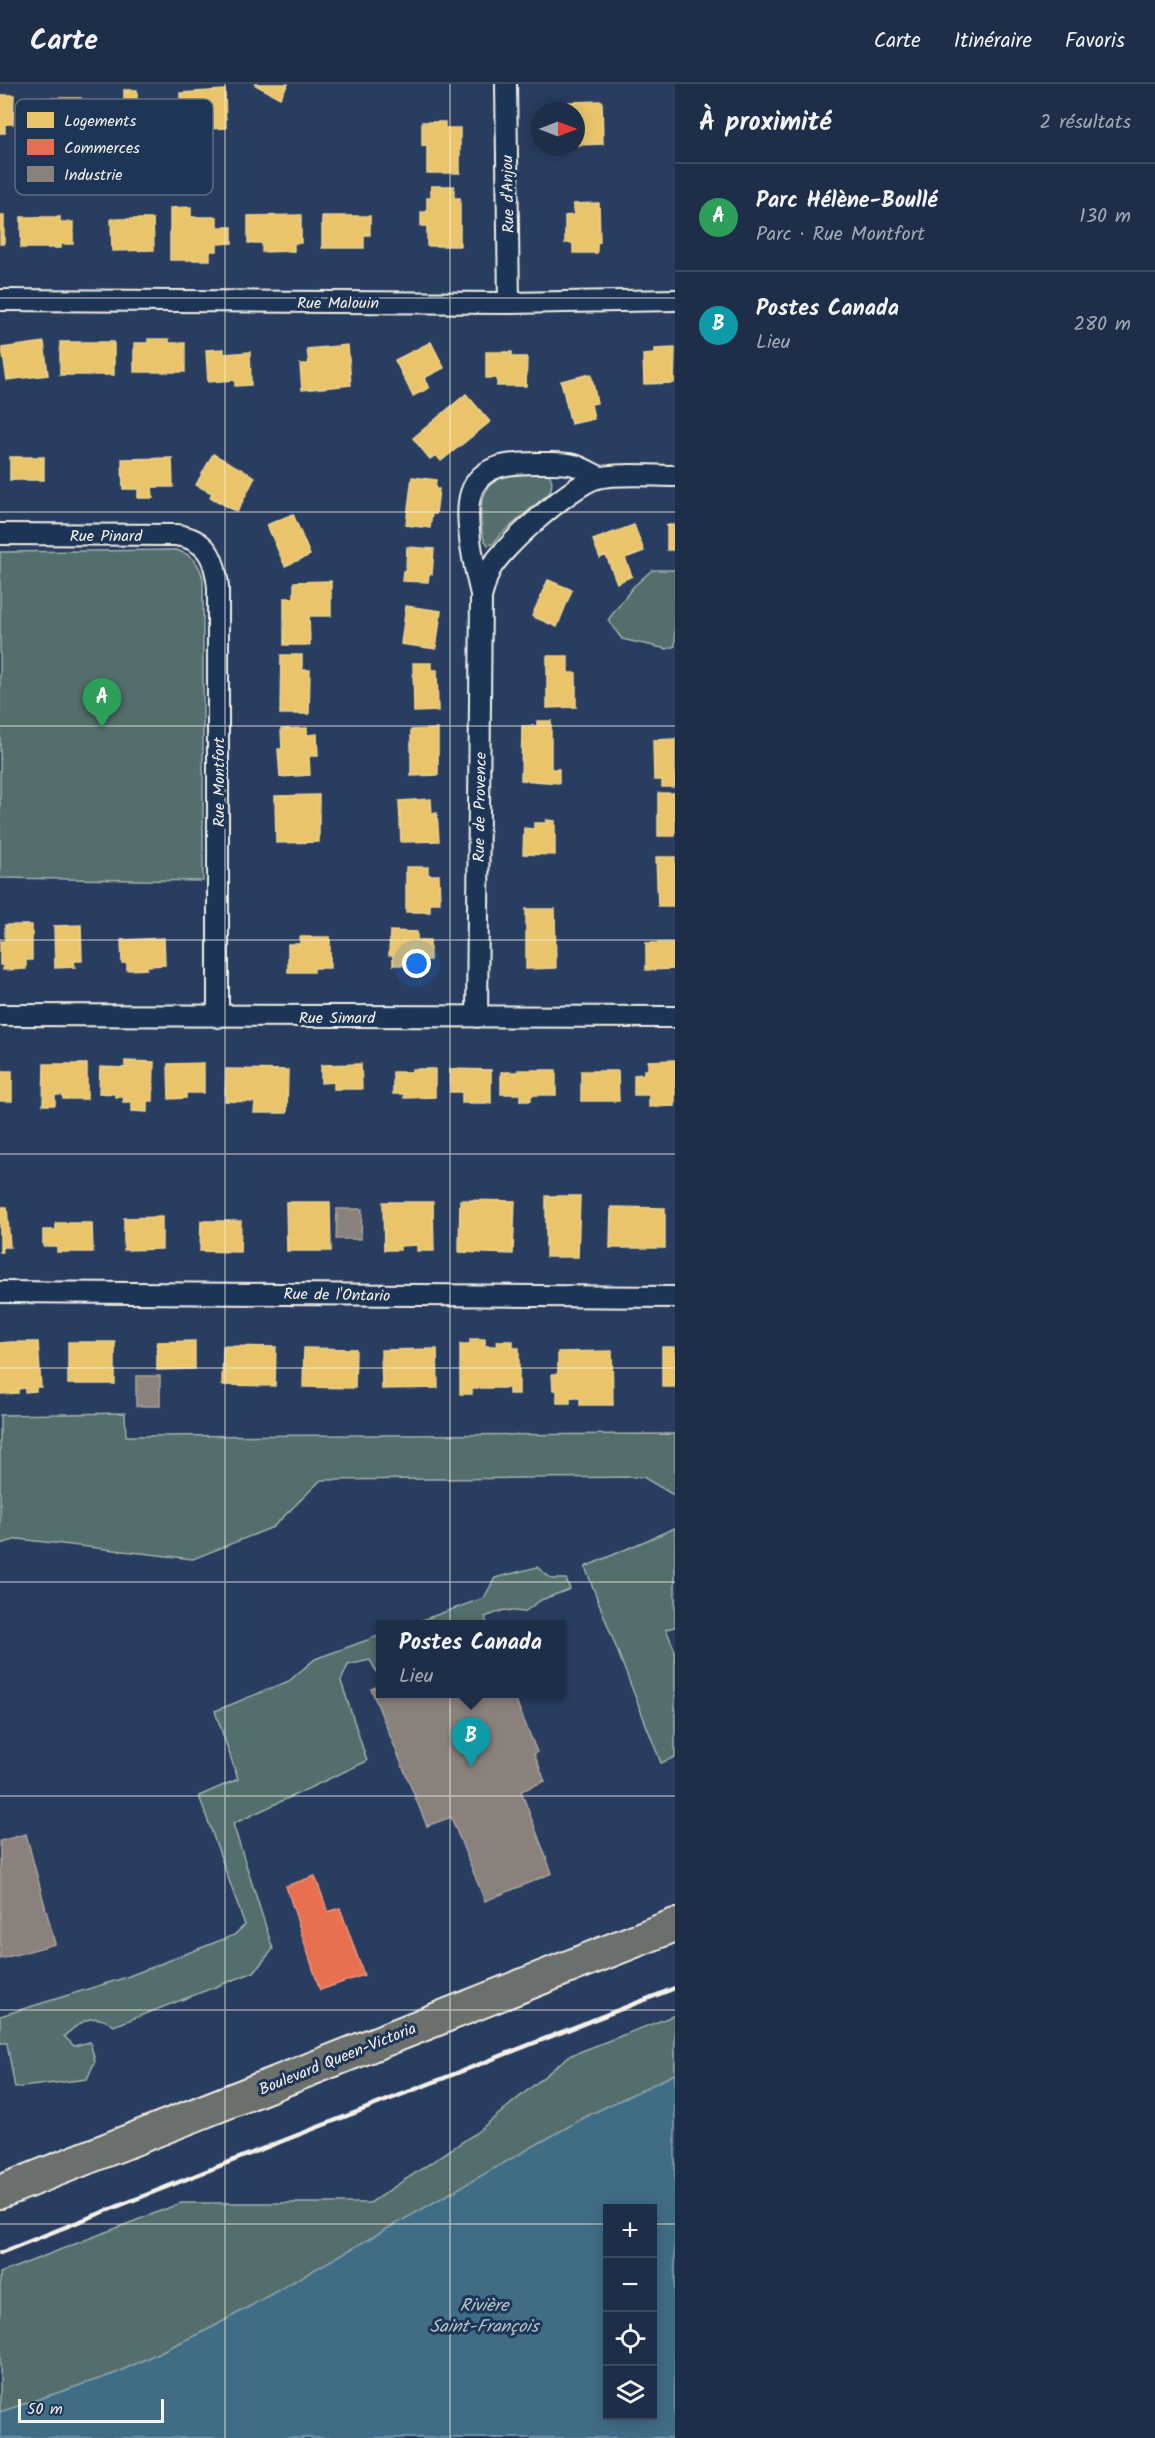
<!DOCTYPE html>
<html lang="fr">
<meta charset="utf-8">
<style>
body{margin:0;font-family:Kalam,sans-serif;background:#27364f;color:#f1f3f6}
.controls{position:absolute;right:18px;bottom:18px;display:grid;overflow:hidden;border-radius:0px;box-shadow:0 3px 15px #0003}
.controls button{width:54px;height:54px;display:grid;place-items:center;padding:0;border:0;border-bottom:2px solid #3c4a60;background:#1f2e48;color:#f1f3f6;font:30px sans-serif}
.compass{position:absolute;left:531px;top:18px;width:54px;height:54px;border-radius:50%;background:#1f2e48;box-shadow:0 3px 15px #0003;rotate:90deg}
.scale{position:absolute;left:18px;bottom:15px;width:146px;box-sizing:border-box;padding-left:6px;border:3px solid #f4f1e8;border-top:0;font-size:16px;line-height:21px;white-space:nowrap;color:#f4f1e8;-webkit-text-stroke:4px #1d3557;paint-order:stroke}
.you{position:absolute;left:417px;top:880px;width:21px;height:21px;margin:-15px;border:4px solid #fff;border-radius:50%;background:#1a73e8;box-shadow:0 0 0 9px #1a73e833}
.badge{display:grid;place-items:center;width:39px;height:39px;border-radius:50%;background:#8bbbb9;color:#fff;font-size:20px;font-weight:700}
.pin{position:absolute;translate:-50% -50px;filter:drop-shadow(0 2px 3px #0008)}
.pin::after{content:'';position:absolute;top:32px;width:21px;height:18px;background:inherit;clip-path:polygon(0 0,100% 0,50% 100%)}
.popup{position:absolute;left:376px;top:1536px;width:189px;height:78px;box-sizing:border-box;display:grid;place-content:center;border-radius:0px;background:#1f2e48;filter:drop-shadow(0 2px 4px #0005);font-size:20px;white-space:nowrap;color:#a1a8b4}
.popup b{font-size:22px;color:#f1f3f6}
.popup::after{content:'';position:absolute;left:50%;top:100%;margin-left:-12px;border:12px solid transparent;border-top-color:#1f2e48}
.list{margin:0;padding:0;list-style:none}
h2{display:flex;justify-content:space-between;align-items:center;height:78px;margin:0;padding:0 24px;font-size:26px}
h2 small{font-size:20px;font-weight:400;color:#a1a8b4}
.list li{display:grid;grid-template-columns:39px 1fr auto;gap:18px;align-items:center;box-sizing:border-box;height:108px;padding:0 24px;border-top:2px solid #3c4a60}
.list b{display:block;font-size:22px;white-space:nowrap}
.list p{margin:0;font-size:20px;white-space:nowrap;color:#a1a8b4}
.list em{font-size:20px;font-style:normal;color:#a1a8b4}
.icon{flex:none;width:33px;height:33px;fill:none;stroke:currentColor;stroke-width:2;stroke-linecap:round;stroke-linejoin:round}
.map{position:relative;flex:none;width:675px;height:2354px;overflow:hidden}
header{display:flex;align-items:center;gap:36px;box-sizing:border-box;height:84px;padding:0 30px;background:#1f2e48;border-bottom:2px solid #3c4a60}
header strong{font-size:28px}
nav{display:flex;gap:33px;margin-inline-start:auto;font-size:21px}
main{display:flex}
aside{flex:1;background:#1f2e48}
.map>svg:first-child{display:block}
</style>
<header>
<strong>Carte</strong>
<nav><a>Carte</a><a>Itinéraire</a><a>Favoris</a></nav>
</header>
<main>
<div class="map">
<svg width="675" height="2354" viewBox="0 0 675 2354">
<rect width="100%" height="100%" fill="#293d60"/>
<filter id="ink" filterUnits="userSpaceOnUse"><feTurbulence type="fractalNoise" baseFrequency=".0167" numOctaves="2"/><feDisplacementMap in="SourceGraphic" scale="12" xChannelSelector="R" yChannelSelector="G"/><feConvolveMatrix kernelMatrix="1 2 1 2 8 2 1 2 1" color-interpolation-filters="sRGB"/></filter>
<g filter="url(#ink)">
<path fill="#526e6c" stroke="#a3b0aa" stroke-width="1.5" d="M545 386C553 393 553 399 550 408L500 451 493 460 488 461C481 454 482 444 481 435 478 390 511 389 545 386Z
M176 466C193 471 198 478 203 494V797L0 794V468Z
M652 486H675V562L667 565 622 555 608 536 633 503Z
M125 1329 126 1352 675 1350V1412L643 1393 321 1396 273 1443 193 1475 18 1455 0 1460V1331Z
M675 1444V1543L666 1545 675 1567V1673L661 1679 585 1483Z
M537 1483 552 1495H566L570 1505 541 1516 524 1528 504 1526 485 1533 487 1540H411L484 1514 495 1494Z
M381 1551V1592L379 1593 370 1576 348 1581 341 1597 367 1677 233 1740 273 1865 254 1888 114 1942C93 1926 81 1938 64 1952L74 1962 90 1958 95 1977 87 1995 15 2004 7 1959H0V1932L124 1894 234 1851 245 1841 199 1712 238 1695 215 1627 289 1597 315 1575Z
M675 1931V1990L589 2031 213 2243 114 2290 0 2328V2189L181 2119H370L476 2049 569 1972Z"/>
<path fill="#416d86" stroke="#89a2ad" stroke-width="1.5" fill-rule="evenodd" d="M675 1990V2354H0V2328L114 2290 213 2243 589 2031ZM608 2124H652V2332H608Z"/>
<path fill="#e9c46a" stroke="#ecd290" stroke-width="1.5" d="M254 0H288L280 14Z
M124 6H137V16H153L154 44H140V58H117V44H100L99 18 124 17Z
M225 6 226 44 200 45 201 56 179 57 177 17H180V9Z
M0 11H14L13 40H5V49H0Z
M28 14H81V45H28Z
M602 17 603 60 576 61V27H569V18Z
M422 38H445V44H460V89H427V62H422Z
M431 102H454V114H460V162H427V142H421V128H427V114H431Z
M599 119 600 158 597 159V169H573V159H565V132L574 131 573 120Z
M191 123V133H217V143H232V159L217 160V167H210V176H170V124Z
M0 131H4V160H0Z
M301 131V159H294V167L262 168V159H248V132Z
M322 132H370V151H364V164H322Z
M21 133H60V138H73V160H61V164H21Z
M111 135H153L154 166 112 167Z
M148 255H169V259H185V288H134V259H148Z
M44 258 48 291 7 296 2 264Z
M60 258H114V291H60Z
M431 258 444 284 424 294 429 304 413 312 395 276Z
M348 261 351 301 302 306 300 280H309L307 265Z
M675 264 674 299 644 300 643 271 655 270V265Z
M224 265V270L250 268 251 301 235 302V296L208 298 206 266Z
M486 268H512V273H527L526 302H497V294H486Z
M591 290 597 319 591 320 594 335 571 340 561 297Z
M466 310 490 338 441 377 436 371 430 375 413 354Z
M213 370 255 393 237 428 210 413 212 409 196 401Z
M10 373H44V396H10Z
M172 374 173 403H152L153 414H138V405H123L122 375Z
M412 393 436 396 435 405H439L436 430H432L430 444 406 441Z
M293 430 310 471 285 482 267 441Z
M634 441 644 467 625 474 632 492 617 499 606 471 600 474 593 456Z
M667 441H675V466H667Z
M407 463 434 465 432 490H429L428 498 402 497 403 487H406Z
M548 496 572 506 557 543 532 532Z
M331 497V532H309L310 561H284V514H294V498Z
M406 522 441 527 436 565 401 560Z
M281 571H302V586H310L309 630H280Z
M547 572H568V589H576V623L547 624Z
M413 579H431V586H437L438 627 414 628Z
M537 637H551V685H559V699L521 696 522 642H537Z
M307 644V651L317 650 318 672H309L310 691 280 693 278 665H282L281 645Z
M438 645V691L411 692V646Z
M675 655V703H662V696H654L653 656Z
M658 709H675V752H658Z
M319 711V758L276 759 275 712Z
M431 715 432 730 437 729 439 757 401 758 399 717Z
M546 736 555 737V771L523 770 524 744 534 745V739H546Z
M656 773H675V822H658Z
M406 783H428V791H439L440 819H430V828H406Z
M526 825H555L556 884 526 885Z
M5 841H32V876H26V885L3 886V881H0V857H5Z
M81 841 82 877H74L75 883 55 884 54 842Z
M390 847 417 848V856H430V876H416V881H393V871H389Z
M300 853H330V884H314V888H288V860H300Z
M164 854 165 881 147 882V885L127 886V879H122L121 856Z
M646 859H675V885L646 886Z
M675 976V1022L649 1023V1011H634V991L644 990V986H648V977Z
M125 977 154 978 153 1017H147V1028L132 1027V1018H123L124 1013H115V1010L99 1009 100 983 125 984Z
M204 979V1009H186V1014L169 1015 168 980Z
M44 980H87V1015H63V1011H55V1021H43Z
M361 980 362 1005H334V998L321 999V981Z
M0 981 2 987H12V1017H0Z
M226 985 288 986 287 1029H254L255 1018 225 1017Z
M412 985H435V1013L404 1014V1010H393V988H412Z
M450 985 491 986V1019H462V1008H450Z
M518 986H556V1011H531V1017H520V1010H501V988H518Z
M581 987H618L619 1017H581Z
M546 1112H580L578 1173H546Z
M460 1116 515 1117 513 1170 459 1168Z
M286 1118H330L331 1167H287Z
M383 1118H433L434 1167H417V1161L400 1162V1166H384Z
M0 1123H7L10 1163H2L3 1168H0Z
M611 1123 665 1124V1164H610Z
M162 1133V1165L124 1166V1134Z
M201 1137H241L240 1168 200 1167Z
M56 1139H92L93 1168H57V1162H43V1146H56Z
M470 1255H485V1262H497V1257H513V1264H519V1310H509V1304H472V1310H460V1260H470Z
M195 1257V1285L157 1286V1258Z
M11 1258H38L41 1303H36V1307L25 1308V1304L18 1305V1309L0 1310V1259Z
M68 1258H115V1300H68Z
M223 1262 276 1263 275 1302 222 1301Z
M662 1263H675V1303H662Z
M304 1264 356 1265 355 1304 303 1303Z
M437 1265 438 1304 382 1305 381 1266Z
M612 1267 613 1321H580V1314H570V1319H557V1306H553L552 1290H558V1268Z"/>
<path fill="#e76f51" stroke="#eb967e" stroke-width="1.5" d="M315 1792 328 1828 340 1824 364 1891 320 1906 286 1802Z"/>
<path fill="#8a817c" stroke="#aaa39c" stroke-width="1.5" d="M337 1125H362L361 1155H336Z
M136 1292H160V1322H136Z
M381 1601V1610H513L537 1668 534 1670 545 1697 521 1707 552 1789 485 1817 451 1733 427 1742 371 1605Z
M26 1750 55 1860 0 1875V1757Z"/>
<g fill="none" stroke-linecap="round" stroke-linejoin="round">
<g stroke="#f4f1e8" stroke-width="24">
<path id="minor" d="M506 0 509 219
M0 216 509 219 675 216
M0 450 176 451C207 455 215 474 218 503V933
M481 510C475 486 463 433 471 409 481 378 516 379 542 379 552 379 564 378 574 381 583 384 591 389 600 393
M0 931 675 933
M477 933 481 513C484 504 486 494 490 486 501 464 573 400 597 394 616 389 654 392 675 392
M0 1208 675 1213"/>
</g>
<g stroke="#f4f1e8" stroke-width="36">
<path id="primary" d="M0 2108 675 1841"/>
</g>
<use href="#minor" stroke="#1d3557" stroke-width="20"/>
<use href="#primary" stroke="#6c706d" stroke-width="32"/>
<path stroke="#f4f1e8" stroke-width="4.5" d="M0 2169 267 2063 675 1904"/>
</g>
</g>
<path fill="none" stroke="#f4f1e8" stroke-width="1.5" stroke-opacity="0.55" d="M225 0V2354M450 0V2354M0 214H675M0 428H675M0 642H675M0 856H675M0 1070H675M0 1284H675M0 1498H675M0 1712H675M0 1926H675M0 2140H608M652 2140H675"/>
<g text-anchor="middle" stroke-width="6" stroke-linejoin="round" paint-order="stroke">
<g font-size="16" fill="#f4f1e8" stroke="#1d3557">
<text transform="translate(507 110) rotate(-91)" y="6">Rue d'Anjou</text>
<text x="338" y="224">Rue Malouin</text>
<text x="106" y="457">Rue Pinard</text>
<text transform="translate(218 698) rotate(-90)" y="6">Rue Montfort</text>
<text transform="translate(479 723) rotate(-89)" y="6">Rue de Provence</text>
<text x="337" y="939">Rue Simard</text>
<text transform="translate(337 1210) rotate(1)" y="6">Rue de l'Ontario</text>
<text transform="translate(337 1974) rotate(-22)" y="6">Boulevard Queen-Victoria</text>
</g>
<g font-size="18" font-style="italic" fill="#b5c3c6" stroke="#1d3557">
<text x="484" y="2227">Rivière<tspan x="484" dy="21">Saint-François</tspan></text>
</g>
</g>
<rect x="15" y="15" width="198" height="96" rx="9" fill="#1d3557" stroke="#5e6d82" stroke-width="1.5"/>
<rect x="27" y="28" width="27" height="16" fill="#e9c46a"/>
<rect x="27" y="55" width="27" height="16" fill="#e76f51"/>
<rect x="27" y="82" width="27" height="16" fill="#8a817c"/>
<g font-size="16" fill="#f4f1e8">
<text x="64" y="42">Logements</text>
<text x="64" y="69">Commerces</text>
<text x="64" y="96">Industrie</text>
</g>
</svg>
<div class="controls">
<button>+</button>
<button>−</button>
<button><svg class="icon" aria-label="locate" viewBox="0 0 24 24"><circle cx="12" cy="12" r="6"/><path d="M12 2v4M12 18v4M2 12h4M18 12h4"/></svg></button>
<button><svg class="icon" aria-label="layers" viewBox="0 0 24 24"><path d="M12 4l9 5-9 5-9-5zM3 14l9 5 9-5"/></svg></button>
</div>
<svg class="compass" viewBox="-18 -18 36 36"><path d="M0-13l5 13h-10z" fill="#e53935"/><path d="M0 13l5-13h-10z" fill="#a1a8b4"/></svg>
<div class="scale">50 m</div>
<div class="you"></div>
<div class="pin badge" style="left:102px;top:644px;background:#2e9e5b">A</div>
<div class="pin badge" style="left:471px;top:1683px;background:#0f9aa8">B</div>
<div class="popup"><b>Postes Canada</b>Lieu</div>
</div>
<aside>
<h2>À proximité<small>2 résultats</small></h2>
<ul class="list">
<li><span class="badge" style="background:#2e9e5b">A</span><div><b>Parc Hélène-Boullé</b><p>Parc · Rue Montfort</p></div><em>130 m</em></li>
<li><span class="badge" style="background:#0f9aa8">B</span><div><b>Postes Canada</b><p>Lieu</p></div><em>280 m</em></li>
</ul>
</aside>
</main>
